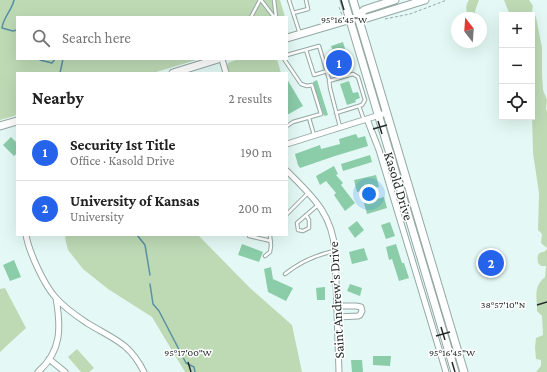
<!DOCTYPE html>
<meta charset="utf-8">
<style>
body{margin:0;font-family:"Crimson Pro",serif;background:#f2f2f2;color:#222}
.controls{position:absolute;right:12px;top:12px;display:grid;overflow:hidden;border-radius:0px;box-shadow:0 4px 16px #0002}
.controls button{width:36px;height:36px;display:grid;place-items:center;padding:0;border:0;border-bottom:1px solid #e0e0e0;background:#fff;color:#222;font:20px sans-serif}
.compass{position:absolute;left:451px;top:12px;width:36px;height:36px;border-radius:50%;background:#fff;box-shadow:0 4px 16px #0002;rotate:343deg}
.you{position:absolute;left:369px;top:194px;width:14px;height:14px;margin:-10px;border:3px solid #fff;border-radius:50%;background:#1a73e8;box-shadow:0 0 0 6px #1a73e833}
.badge{display:grid;place-items:center;width:26px;height:26px;border-radius:50%;background:#2563eb;color:#fff;font-size:13px;font-weight:700}
.pin{position:absolute;translate:-50% -50%;border:2px solid #fff;box-shadow:0 1px 4px #0006}
.list{margin:0;padding:0;list-style:none}
h2{display:flex;justify-content:space-between;align-items:center;height:52px;margin:0;padding:0 16px;font-size:17px}
h2 small{font-size:13px;font-weight:400;color:#767676}
.list li{display:grid;grid-template-columns:26px 1fr auto;gap:12px;align-items:center;box-sizing:border-box;height:56px;padding:0 16px;border-top:1px solid #e0e0e0}
.list b{display:block;font-size:15px;white-space:nowrap}
.list p{margin:0;font-size:13px;white-space:nowrap;color:#767676}
.list em{font-size:13px;font-style:normal;color:#767676}
.icon{flex:none;width:22px;height:22px;fill:none;stroke:currentColor;stroke-width:2;stroke-linecap:round;stroke-linejoin:round}
.map{position:relative;flex:none;width:547px;height:372px;overflow:hidden}
.search{position:absolute;background:#fff;box-shadow:0 4px 16px #0002;left:16px;top:16px;width:272px;height:44px;display:flex;align-items:center;gap:10px;box-sizing:border-box;padding:0 14px;border-radius:0px;color:#767676;font-size:15px}
.panel{position:absolute;background:#fff;box-shadow:0 4px 16px #0002;left:16px;top:72px;width:272px;height:164px;border-radius:0px}
.map>svg:first-child{display:block}
</style>
<div class="map">
<svg width="547" height="372" viewBox="0 0 547 372">
<rect width="100%" height="100%" fill="#e4f9f5"/>
<path fill="#bddab5" d="M0 0H280L285 17H17V59H199L153 73H17V115L0 120Z
M469 0H479L475 11 476 18H469C466 11 465 6 469 0Z
M504 0H529L533 6 532 11 536 17 542 48V75L543 90 547 100 546 109 547 111V248L541 243 542 234 538 230 539 193 533 153 532 115 535 113 532 108V15H510Z
M238 59H277L281 73H229L227 67 228 63Z
M66 235H198L250 288 292 325 302 372H185L152 317 108 289 83 269 68 250 65 238Z
M547 249V372H536L541 366V360L536 359 535 347 536 338 543 335 542 316 537 311C537 297 533 287 545 277L546 266H541L538 263C537 257 537 252 544 252Z
M5 288 26 328 0 352V289Z
M77 349 94 368 89 372H81L68 357Z"/>
<g fill="none" stroke-linecap="round" stroke-linejoin="round">
<path stroke="#5990a2" stroke-width="1.5" d="M14 0C12 10 3 18 2 28L13 31 17 30
M40 59V60L52 63 55 59
M60 73 63 59
M137 235 145 245 150 275
M150 284 153 304 159 311 186 363 194 367 195 372"/>
</g>
<path fill="#8bcca9" d="M343 42 349 62 337 65 335 58 332 59 331 54 334 53 331 46Z
M287 79 303 106 287 115Z
M317 80 328 115 324 116 313 82Z
M349 81 353 93 358 92 360 98 355 100 356 102 347 105 340 84Z
M356 134 358 138 365 136 368 146 335 156 300 168 298 165 295 154 320 145 321 149 340 144 339 139Z
M11 137 17 143V153L14 156 3 145Z
M370 155 372 162 343 171 341 164Z
M334 166 338 174 336 175 343 183 341 185 355 203 345 211 334 195 336 193 326 181 320 185 316 176Z
M376 175 379 187 357 192 354 180Z
M384 197 387 208 367 214 364 203Z
M357 221 364 230 355 238 348 228Z
M390 222 395 236 386 239 381 225Z
M242 244 263 252 259 262 238 255Z
M396 244 402 263H404L409 278 399 281 392 259 389 260 386 247Z
M364 248 368 260 352 264 349 252Z
M14 260 21 277 10 281 3 265Z
M271 267 273 279 293 288 286 301 268 292 264 269Z
M350 284 362 288 360 296 347 291Z
M325 287V300H317L316 288Z
M373 356H391L390 366 373 365Z
M351 360H362L363 372H352Z"/>
<g fill="none" stroke-linecap="round" stroke-linejoin="round">
<g stroke="#95a8a4" stroke-width="4.5">
<path id="service" d="M261 0 274 17
M274 0 276 17
M289 0 300 34
M293 13 308 9 306 0
M251 17 260 0
M306 50 314 75 327 71
M287 55 319 46 329 79 330 88 340 127
M284 59 301 84 307 86 312 85 321 114 293 122 287 126
M329 81 353 74 358 77 365 100 362 105 336 113
M359 106 364 120
M309 118 314 135
M287 214 308 193
M306 215 309 220V228L303 231 298 230 297 223 318 205
M249 236 271 241
M265 256 270 252 271 246 270 235
M285 274C300 262 316 255 334 251"/>
</g>
<g stroke="#95a8a4" stroke-width="7">
<path id="minor" d="M222 59 226 73
M367 119 379 150 446 372
M287 144 386 113
M287 171C312 196 332 213 335 251L339 372
M26 235C29 252 44 285 56 298 64 307 78 317 87 323 113 339 129 342 144 372
M337 306H356L361 307 362 311 360 315 358 316 337 317
M49 359 65 372
M38 372C62 351 61 327 56 298"/>
</g>
<g stroke="#95a8a4" stroke-width="9">
<path id="secondary" d="M344 0 455 372
M353 0 464 372
M358 17 364 10 395 0
M287 38 358 17 367 18 425 0
M173 73 218 59
M0 126 17 121"/>
</g>
<path stroke="#98a8a5" stroke-width="1" stroke-dasharray="3 2" stroke-linecap="butt" d="M339 7 342 15
M385 19 410 14 447 0"/>
<use href="#service" stroke="#fff" stroke-width="2.5"/>
<use href="#minor" stroke="#fff" stroke-width="5"/>
<use href="#secondary" stroke="#fff" stroke-width="7"/>
</g>
<path fill="none" stroke="#252d2b" stroke-width="1.5" d="M341 0 344 10M378 121 382 134M373 129 387 125M537 305 547 302M441 327 445 340M436 336 450 332M188 362 191 372M452 362 455 372"/>
<g text-anchor="middle" stroke-width="3" stroke-linejoin="round" paint-order="stroke">
<g font-size="14" fill="#252d2b" stroke="#fff">
<text transform="translate(399 186) rotate(73)" y="5">Kasold Drive</text>
<text transform="translate(336 300) rotate(-93)" y="5">Saint Andrew's Drive</text>
</g>
</g>
<g font-size="10" text-anchor="middle" fill="#252d2b" stroke="#fff" stroke-width="3" stroke-linejoin="round" paint-order="stroke">
<text x="344" y="23">95°16'45"W</text>
<text x="503" y="308">38°57'10"N</text>
<text x="188" y="356">95°17'00"W</text>
<text x="452" y="356">95°16'45"W</text>
</g>
</svg>
<div class="controls">
<button>+</button>
<button>−</button>
<button><svg class="icon" aria-label="locate" viewBox="0 0 24 24"><circle cx="12" cy="12" r="6"/><path d="M12 2v4M12 18v4M2 12h4M18 12h4"/></svg></button>
</div>
<svg class="compass" viewBox="-18 -18 36 36"><path d="M0-13l5 13h-10z" fill="#e53935"/><path d="M0 13l5-13h-10z" fill="#767676"/></svg>
<div class="you"></div>
<div class="pin badge" style="left:339px;top:63px">1</div>
<div class="pin badge" style="left:491px;top:263px">2</div>
<div class="search"><svg class="icon" aria-label="search" viewBox="0 0 24 24"><circle cx="10" cy="10" r="6"/><path d="M15 15l6 6"/></svg>Search here</div>
<section class="panel">
<h2>Nearby<small>2 results</small></h2>
<ul class="list">
<li><span class="badge">1</span><div><b>Security 1st Title</b><p>Office · Kasold Drive</p></div><em>190 m</em></li>
<li><span class="badge">2</span><div><b>University of Kansas</b><p>University</p></div><em>200 m</em></li>
</ul>
</section>
</div>
